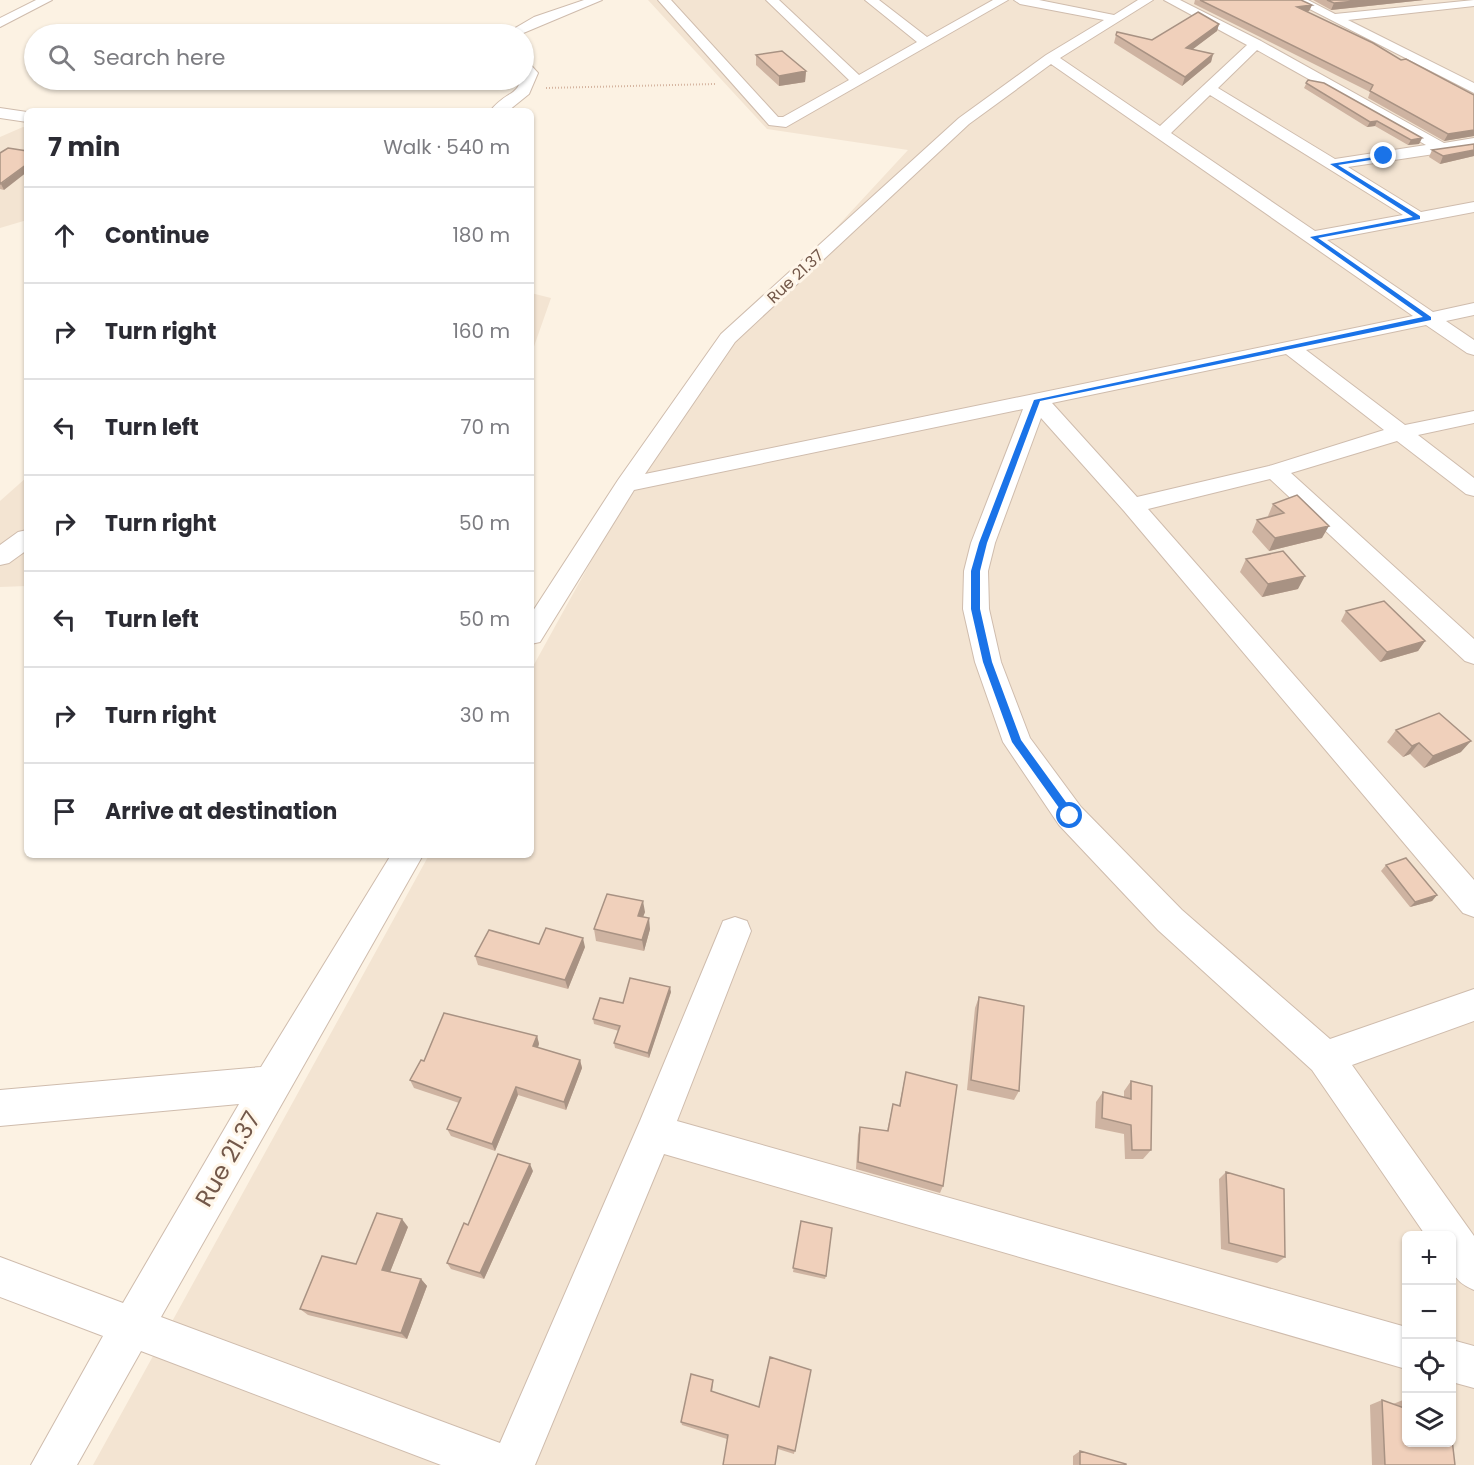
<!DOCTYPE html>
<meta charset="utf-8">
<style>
body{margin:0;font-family:Poppins,sans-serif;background:#f7f7f7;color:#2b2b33}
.controls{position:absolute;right:18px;bottom:18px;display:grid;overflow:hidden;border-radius:9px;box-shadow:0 2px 4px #0004}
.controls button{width:54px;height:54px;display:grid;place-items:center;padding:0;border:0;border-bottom:2px solid #e1e1e2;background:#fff;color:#2b2b33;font:30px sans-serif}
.stop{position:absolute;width:18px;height:18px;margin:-14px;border:4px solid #1a73e8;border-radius:50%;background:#fff}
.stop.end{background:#1a73e8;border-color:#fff;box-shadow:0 2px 6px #0008}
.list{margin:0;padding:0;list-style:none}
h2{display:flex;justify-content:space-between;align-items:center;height:78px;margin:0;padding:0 24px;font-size:26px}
h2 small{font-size:20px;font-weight:400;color:#7c7c81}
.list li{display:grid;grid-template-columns:39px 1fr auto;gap:18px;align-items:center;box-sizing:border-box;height:96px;padding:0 24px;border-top:2px solid #e1e1e2}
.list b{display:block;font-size:22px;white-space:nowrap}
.list em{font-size:20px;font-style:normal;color:#7c7c81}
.icon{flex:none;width:33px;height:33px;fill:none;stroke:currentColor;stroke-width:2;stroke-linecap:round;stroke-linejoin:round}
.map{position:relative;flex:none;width:1474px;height:1465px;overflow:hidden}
.search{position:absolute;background:#fff;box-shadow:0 2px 4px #0004;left:24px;top:24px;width:510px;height:66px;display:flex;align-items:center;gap:15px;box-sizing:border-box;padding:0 21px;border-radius:33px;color:#7c7c81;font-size:22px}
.panel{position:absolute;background:#fff;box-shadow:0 2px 4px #0004;left:24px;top:108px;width:510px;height:750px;border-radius:9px}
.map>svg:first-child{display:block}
</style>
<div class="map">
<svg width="1474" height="1465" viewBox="0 0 1474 1465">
<rect width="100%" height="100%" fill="#fcf2e3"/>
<path fill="#f3e4d2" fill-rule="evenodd" d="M648 0H1474V1465H93L429 855H531V670L685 391 908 150 767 129ZM1406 1236H1452V1442H1406Z
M23 127 27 128V220L0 228V137Z
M531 293 551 298 531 355Z
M27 477V586L0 587V501Z"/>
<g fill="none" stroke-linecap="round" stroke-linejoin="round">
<g stroke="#cfbcad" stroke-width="2">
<path id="street" d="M36 0H52L0 27V18Z
M584 0H602L521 34H505L534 17Z
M658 0H671L778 117H783L849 80 766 0H779L859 75 917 42 865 0H879L927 37 993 0H1008L786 127 769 125Z
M1014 0H1039L1114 15 1138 0H1153L1060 58 1160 126 1247 45 1164 0H1180L1261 41 1444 143 1474 138V148L1348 167 1421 212 1474 202V212L1327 240 1433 312 1474 303V315L1446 321 1474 340V355L1467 353 1426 325 1306 350 1405 425 1474 411V423L1418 435 1474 478V496L1466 494 1397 441 1291 473 1474 639V664L1465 661 1270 479 1148 509 1474 880V917L1463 913 1124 511 1041 418 995 543 988 571 989 609 1001 662 1030 738 1081 807 1182 910 1330 1039 1474 989V1021L1352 1065 1474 1236V1290C1445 1278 1452 1263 1452 1236H1426L1312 1070 1158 930 1059 825 1003 742 975 662 963 609 964 571 971 543 1023 409 634 490 540 642 531 644V614L618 480 721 334 959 118 1046 55 1104 20 1020 4ZM1257 50 1426 145 1335 159 1218 88ZM1051 64 1413 316 645 474 735 342 969 124ZM1210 95 1403 215 1315 231 1171 133ZM1286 354 1384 430 1269 466 1137 497 1052 403Z
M1292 0H1308L1335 14 1474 0V6L1348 20 1474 83V93Z
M524 62 529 63 538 73 529 94 508 111H490C511 86 520 101 524 62Z
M0 108 27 112V122L0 118Z
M27 530V550L9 563 0 565V545L18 532Z
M391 855H423L161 1317 500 1443 640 1121 719 931 723 921 735 917 747 921 751 931 677 1121 1406 1327V1369L664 1154 535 1465H441L141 1351 77 1465H31L103 1336 0 1297V1257L123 1303 239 1104 0 1126V1090L261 1067Z
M1452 1340 1474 1346V1388L1452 1382Z"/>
</g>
<path stroke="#d5b49f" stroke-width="2" stroke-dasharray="1 2" stroke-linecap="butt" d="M546 88 715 84"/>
<use href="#street" fill="#fff" fill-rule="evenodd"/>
</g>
<path fill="#ceb3a1" d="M1195 0 1312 5 1309 11 1308 12 1401 60 1474 95V136L1444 141 1368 98 1370 92 1194 4Z
M1313 0H1424L1331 10Z
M1219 24 1217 31 1192 49 1213 54 1211 62 1182 86 1114 43 1116 35 1152 40Z
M756 55 806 71 805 82 779 86 756 65Z
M1308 80 1422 138 1419 144 1408 145 1375 126 1367 127 1304 88Z
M1474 144V156L1440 164 1429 157 1432 150Z
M0 153 4 190 0 189Z
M1273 504 1322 538 1269 551 1252 532 1257 520 1269 517 1268 516Z
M1246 559 1298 589 1262 597 1240 572Z
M1346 611 1425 641 1418 651 1380 662 1341 621Z
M1396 730 1461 752 1424 768 1410 754 1403 757 1387 742Z
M1386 865 1437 895 1432 901 1410 907 1381 871Z
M645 912 643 917 650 929 644 951 596 941 594 929Z
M585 947 568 989 478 965 475 956Z
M671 992 649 1058 615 1048 614 1043 619 1031 594 1024 593 1019 623 1003Z
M979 997 1019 1091 1014 1100 967 1090 975 1008Z
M537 1036 539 1044 538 1048 580 1060 582 1068 566 1110 518 1095 495 1151 451 1136 447 1129 459 1103 414 1088 410 1080 424 1061Z
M906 1072 943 1186 940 1193 856 1169 858 1135 860 1127 887 1131 893 1104 899 1106Z
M1131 1081 1151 1150 1143 1159H1125L1124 1134 1095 1128 1096 1102 1103 1092 1124 1098V1091Z
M533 1171 484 1279 451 1269 447 1263 468 1225Z
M1226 1172 1285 1257 1277 1263 1221 1249 1219 1179Z
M801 1221 826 1276 825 1279 793 1272Z
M408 1227 390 1272 421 1279 427 1286 407 1339 308 1315 300 1309 356 1264Z
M811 1370 794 1454 778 1449 727 1439 682 1425 681 1422 713 1380V1384L712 1392 759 1407Z
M1382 1400 1393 1404 1403 1400 1455 1465H1372L1370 1405Z
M1080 1451 1126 1465H1073V1456Z"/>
<path fill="#a89283" d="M1367 0H1424L1331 10 1334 3Z
M1312 5 1309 11 1295 13 1297 7Z
M1219 24 1217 31 1184 56 1186 48Z
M1213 54 1211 62 1182 86 1185 77Z
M806 71 805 82 779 86V76Z
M1377 121 1375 126 1367 127 1370 122Z
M1474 130V136L1444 141 1448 134Z
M1422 138 1419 144 1408 145 1411 140Z
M1474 150V156L1440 164 1443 156Z
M27 164V172L4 190 1 184Z
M1329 526 1322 538 1269 551 1275 538Z
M1305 576 1298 589 1262 597 1268 584Z
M1425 641 1418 651 1380 662 1387 652Z
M1471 741 1461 752 1424 768 1433 756Z
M1419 743 1410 754 1403 757 1412 746Z
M1437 895 1432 901 1410 907 1415 902Z
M643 901 645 912 639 927 638 916Z
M649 918 650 929 644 951 642 940Z
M583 938 585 947 568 989 565 980Z
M670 987 671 992 649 1058 648 1053Z
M537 1036 539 1044 535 1054 533 1046Z
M580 1060 582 1068 566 1110 564 1102Z
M516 1087 518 1095 495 1151 492 1144Z
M530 1164 533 1171 484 1279 480 1273Z
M402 1219 408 1227 388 1277 382 1270Z
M421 1279 427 1286 407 1339 401 1333Z"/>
<path fill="#f0d0bb" stroke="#a89283" stroke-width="1.5" d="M1200 0H1301L1312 5 1297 7 1373 43 1401 60 1406 59 1474 95V130L1448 134 1370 91 1373 85Z
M1327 0H1367L1334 3Z
M1198 12 1219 24 1186 48 1213 54 1185 77 1116 35 1117 32 1152 40Z
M782 51 806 71 779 76 756 55Z
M1308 80 1324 83 1422 138 1411 140 1377 121 1370 122 1306 83Z
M1474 144V150L1443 156 1432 150Z
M8 148 27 151V164L0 184V153Z
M1297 495 1329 526 1275 538 1257 520 1284 513 1273 504Z
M1283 551 1305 576 1268 584 1246 559Z
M1384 601 1425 641 1387 652 1346 611Z
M1439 713 1471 741 1433 756 1419 743 1412 746 1396 730Z
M1406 858 1437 895 1415 902 1386 865Z
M607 894 643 901 638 916 649 918 642 940 594 929Z
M546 928 583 938 565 980 475 956 489 930 539 944Z
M630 978 670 987 648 1053 614 1043 620 1026 593 1019 600 998 623 1003Z
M979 997 1024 1006 1019 1091 971 1080Z
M444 1013 537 1036 533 1046 580 1060 564 1102 516 1087 492 1144 447 1129 461 1098 410 1080 421 1060 424 1061Z
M906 1072 957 1085 943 1186 858 1162 860 1127 888 1131 893 1104 900 1106Z
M1131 1081 1152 1086 1151 1150H1132L1131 1125 1102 1118 1103 1092 1131 1099Z
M498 1154 530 1164 480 1273 447 1263 464 1223 468 1225Z
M1226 1172 1284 1189 1285 1257 1229 1243Z
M377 1213 402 1219 382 1270 421 1279 401 1333 300 1309 322 1256 356 1264Z
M801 1221 832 1228 826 1276 793 1268Z
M770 1357 811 1370 795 1451 778 1446 775 1465H723L728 1435 681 1422 691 1374 713 1380 711 1391 759 1407Z
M1382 1400 1404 1408 1403 1400 1407 1401V1443H1452V1439L1455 1465H1385Z
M1080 1451 1126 1464V1465H1080Z"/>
<path fill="#1a73e8" d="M1386 155 1384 158 1338 165 1420 216V219L1318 238 1431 317V320L1040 401 987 543 980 571V609L992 662 1021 740 1076 816 1070 821 1067 819 1012 742 983 662 971 609V571L979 543 1034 400 1423 317 1310 237 1413 217 1330 164Z"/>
<g text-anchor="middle" stroke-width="6" stroke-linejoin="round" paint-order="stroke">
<g font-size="16" fill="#73584a" stroke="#fff6e9">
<text transform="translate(795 276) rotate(-43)" y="6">Rue 21.37</text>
</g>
<g font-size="24" fill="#73584a" stroke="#fff6e9">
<text transform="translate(228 1159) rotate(-60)" y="8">Rue 21.37</text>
</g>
</g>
</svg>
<div class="controls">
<button>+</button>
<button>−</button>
<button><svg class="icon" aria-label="locate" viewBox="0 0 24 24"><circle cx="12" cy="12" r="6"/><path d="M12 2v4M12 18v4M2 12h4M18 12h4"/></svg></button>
<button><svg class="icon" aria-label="layers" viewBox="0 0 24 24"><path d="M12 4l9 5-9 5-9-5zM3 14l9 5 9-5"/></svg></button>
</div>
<div class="stop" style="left:1070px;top:816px"></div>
<div class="stop end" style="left:1384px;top:156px"></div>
<div class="search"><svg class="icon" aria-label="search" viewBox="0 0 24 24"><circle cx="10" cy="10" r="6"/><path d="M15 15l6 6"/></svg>Search here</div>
<section class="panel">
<h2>7 min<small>Walk · 540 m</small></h2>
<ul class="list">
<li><svg class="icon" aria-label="ahead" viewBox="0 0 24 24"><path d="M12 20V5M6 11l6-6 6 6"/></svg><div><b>Continue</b></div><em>180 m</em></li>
<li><svg class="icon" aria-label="right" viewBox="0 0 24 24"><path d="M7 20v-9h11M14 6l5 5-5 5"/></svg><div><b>Turn right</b></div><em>160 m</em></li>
<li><svg class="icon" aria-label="left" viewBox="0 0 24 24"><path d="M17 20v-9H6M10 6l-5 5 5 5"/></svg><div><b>Turn left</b></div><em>70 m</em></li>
<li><svg class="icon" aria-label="right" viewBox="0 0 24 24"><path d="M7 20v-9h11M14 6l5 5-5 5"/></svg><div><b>Turn right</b></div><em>50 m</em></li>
<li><svg class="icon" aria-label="left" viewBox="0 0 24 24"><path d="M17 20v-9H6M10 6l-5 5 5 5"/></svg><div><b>Turn left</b></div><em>50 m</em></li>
<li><svg class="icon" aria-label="right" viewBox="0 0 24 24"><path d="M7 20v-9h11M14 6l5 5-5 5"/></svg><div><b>Turn right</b></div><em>30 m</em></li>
<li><svg class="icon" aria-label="arrive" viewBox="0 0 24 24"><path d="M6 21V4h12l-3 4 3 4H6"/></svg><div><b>Arrive at destination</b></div></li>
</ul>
</section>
</div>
